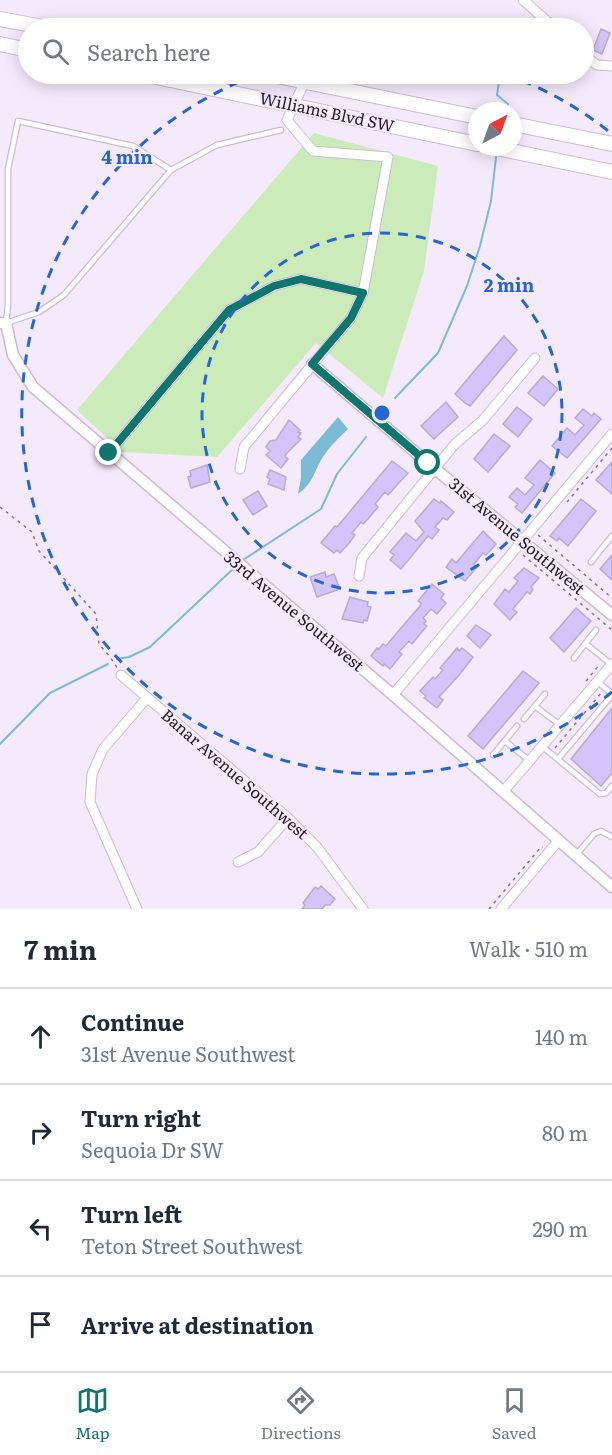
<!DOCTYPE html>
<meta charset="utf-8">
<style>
body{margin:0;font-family:Literata,serif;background:#f2f2f3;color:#1f2937}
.compass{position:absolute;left:468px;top:102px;width:54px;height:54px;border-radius:50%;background:#fff;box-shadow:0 3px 15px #0003;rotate:41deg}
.stop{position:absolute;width:18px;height:18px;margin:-14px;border:4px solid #0f766e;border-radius:50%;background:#fff}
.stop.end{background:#0f766e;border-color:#fff;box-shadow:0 2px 6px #0008}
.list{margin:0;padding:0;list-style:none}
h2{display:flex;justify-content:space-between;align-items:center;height:78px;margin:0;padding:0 24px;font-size:26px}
h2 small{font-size:20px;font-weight:400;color:#747a83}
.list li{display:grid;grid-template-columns:39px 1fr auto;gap:18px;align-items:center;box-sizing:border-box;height:96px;padding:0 24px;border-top:2px solid #e0e1e3}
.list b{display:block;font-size:22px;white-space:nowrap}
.list p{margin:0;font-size:20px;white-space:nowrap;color:#747a83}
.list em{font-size:20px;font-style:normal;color:#747a83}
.icon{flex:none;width:33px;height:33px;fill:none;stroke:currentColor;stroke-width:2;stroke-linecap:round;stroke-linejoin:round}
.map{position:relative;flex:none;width:612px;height:909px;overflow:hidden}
.search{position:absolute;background:#fff;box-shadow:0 3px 15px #0003;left:18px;right:18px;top:18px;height:66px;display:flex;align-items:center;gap:15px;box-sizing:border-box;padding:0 21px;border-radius:33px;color:#747a83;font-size:22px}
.sheet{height:462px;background:#fff}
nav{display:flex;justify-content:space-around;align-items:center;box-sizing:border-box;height:84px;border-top:2px solid #e0e1e3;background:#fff;font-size:16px;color:#747a83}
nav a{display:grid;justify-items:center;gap:3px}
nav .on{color:#0f766e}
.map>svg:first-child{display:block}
</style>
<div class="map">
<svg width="612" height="909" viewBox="0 0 612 909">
<rect width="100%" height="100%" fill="#f4eafc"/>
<path fill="#cbebb9" d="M314 133 438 166 424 271 383 398 316 343 217 457 122 452 77 410Z"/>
<path fill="#7bbbd6" d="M338 417 348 429C340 437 331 445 325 454 313 471 315 482 298 494L301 478V460Z"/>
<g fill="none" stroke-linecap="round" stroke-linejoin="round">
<path stroke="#7bbbd6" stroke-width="2" d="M499 82 497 95 508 104 507 111
M395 398 438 353 467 286 480 246 491 201 496 157
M243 560 321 509 337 474 366 437
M117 659 129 657 150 647 233 569
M0 744 50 693 108 664"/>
</g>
<path fill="#d3c4fa" stroke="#b5adcd" stroke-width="1.5" d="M601 29 610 33 602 54 593 50Z
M504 336 517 350 470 406 465 403 455 394Z
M543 376 558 389 544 406 528 393Z
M446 402 458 417 434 439 421 426Z
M517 407 532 419 518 437 503 424Z
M583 409 592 416 594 413 601 419 567 458 552 446 567 428 575 435 584 425 575 418Z
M289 420 300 430 298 432 301 433 298 437 301 439 287 453 285 456 288 459 281 468 266 455 270 451 266 447 270 441 276 440Z
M494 434 510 446 488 472 474 459Z
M540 460 555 473 522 513 515 507 518 504 509 497 517 488 525 495 534 485 525 478Z
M392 461 408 473 388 495 385 492 375 504 378 507 368 519 363 524 361 522 352 533 355 535 350 542 340 553 337 550 334 553 321 543 335 526 337 527Z
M612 462V494L596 480Z
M207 465 210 482 191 488 188 477 191 476 190 471Z
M270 470 286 477 284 490 268 484 270 479 267 477Z
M258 491 267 506 253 515 243 500Z
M434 499 440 503 441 501 454 512 447 520 443 518 435 527 439 530 432 539 428 536 401 569 390 560 394 555 390 552 406 533 416 541 424 532 415 521Z
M581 499 596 511 568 546 559 538 557 541 550 536Z
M483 531 496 544 486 555 483 553 474 564 477 567 465 581 446 567 452 559 456 563Z
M612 555V580L600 569Z
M524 568 539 578 531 587 533 589 530 594 527 592 513 609 517 612 510 620 494 604 505 589 509 592 518 581 514 578Z
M325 572 326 577 334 574 340 589 317 597 310 577Z
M432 584 444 594 441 598 446 603 437 614 431 609 423 618 426 621 424 624 427 626 412 644 409 641 399 652 402 654 390 669 384 664 383 666 371 656 377 648 379 649 383 644 386 646 395 635 420 606 421 603 418 601Z
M350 597 368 602 367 606 371 607 367 621 364 620 363 623 342 619Z
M576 608 591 621 564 652 550 638Z
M476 625 491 635 480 648 467 636Z
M457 648 459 651 462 648 473 657 460 674 439 697 443 700 437 708 424 698 426 696 420 691 433 677 435 679 443 670 440 668Z
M523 671 539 683 483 749 468 736Z
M612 708V773L601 786 571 759Z
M321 886 335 899 330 905H325L322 909H302L305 905 303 903 315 887 318 889Z"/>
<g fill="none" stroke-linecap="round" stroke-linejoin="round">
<g stroke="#ccbbd8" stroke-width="7">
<path id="service" d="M18 121 133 146 171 170 64 295 39 312 6 323 8 305V169Z
M171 170 217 145 281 130
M591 562 612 536
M586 644 611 664
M574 658 596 630
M597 681 612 694
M545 694 535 706 560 725
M524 719 535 706
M505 741 530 761
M543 747 600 794 606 793 612 786
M493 755 517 726
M558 759 612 695
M576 855 594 834 601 831 612 837"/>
</g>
<g stroke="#ccbbd8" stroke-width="11">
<path id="minor" d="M523 0 555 28
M584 55 597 65 612 66
M109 453 229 310 274 286 301 279 363 293
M240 469 244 447 351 318 363 293 388 157 313 151 287 120 305 81
M359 576 362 558 454 445 483 420 535 358
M121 675 288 818 317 847 363 909
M393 695 612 434
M503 792 612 664
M238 862 258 852 288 818
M137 909 90 802 92 774 103 749 147 698
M501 909 559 840"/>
</g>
<g stroke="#ccbbd8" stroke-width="13">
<path id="tertiary" d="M0 323H6L13 355 33 387 393 695 612 887
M312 364 428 463 612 615"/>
</g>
<g stroke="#ccbbd8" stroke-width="16">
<path id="primary" d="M0 19 48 28
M0 44 28 50
M142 74 477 144
M267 74 477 117
M513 124 612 144
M492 147 612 172"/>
</g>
<path stroke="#817988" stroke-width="1.5" stroke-dasharray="3 4.5" stroke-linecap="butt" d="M567 502 612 448
M0 507 32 532 39 551 96 614 99 644 110 657 118 669
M538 535 612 598
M523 555 612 630
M586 681 600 664
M555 748 602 692
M489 909 541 847H543"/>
<use href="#service" stroke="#fff" stroke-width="4.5"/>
<use href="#minor" stroke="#fff" stroke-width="9"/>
<use href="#tertiary" stroke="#fff" stroke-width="10"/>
<use href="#primary" stroke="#fff" stroke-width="14"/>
</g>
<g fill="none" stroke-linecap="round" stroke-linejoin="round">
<path stroke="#0f766e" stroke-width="8" d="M109 453 229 310 274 286 301 279 363 293 351 318 312 364 428 463"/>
</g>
<g fill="none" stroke="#2666d2" stroke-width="3" stroke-dasharray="10 8">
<circle cx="382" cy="413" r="180"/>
<path d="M612 692A361 361 0 1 1 259 74M505 74A361 361 0 0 1 612 134"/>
</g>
<g text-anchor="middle" stroke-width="4.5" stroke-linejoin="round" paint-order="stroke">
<g font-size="16" fill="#221c27" stroke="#f4eafc">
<text transform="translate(327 112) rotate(12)" y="6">Williams Blvd SW</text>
<text transform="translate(517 536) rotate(40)" y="6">31st Avenue Southwest</text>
<text transform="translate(294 611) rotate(40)" y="6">33rd Avenue Southwest</text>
<text transform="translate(235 774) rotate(41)" y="6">Banar Avenue Southwest</text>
</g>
</g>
<circle cx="382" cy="413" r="9" fill="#2666d2" stroke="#f4eafc" stroke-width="3"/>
<g font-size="18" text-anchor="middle" font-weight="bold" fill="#2666d2" stroke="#f4eafc" stroke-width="4.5" stroke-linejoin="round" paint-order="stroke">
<text x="127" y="164">4 min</text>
<text x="509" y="292">2 min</text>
</g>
</svg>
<svg class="compass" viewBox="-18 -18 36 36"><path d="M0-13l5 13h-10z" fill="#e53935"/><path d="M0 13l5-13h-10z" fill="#747a83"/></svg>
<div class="stop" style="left:428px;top:463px"></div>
<div class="stop end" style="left:109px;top:453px"></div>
<div class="search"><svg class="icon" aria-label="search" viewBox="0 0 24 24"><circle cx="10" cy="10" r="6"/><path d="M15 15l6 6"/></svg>Search here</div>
</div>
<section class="sheet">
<h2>7 min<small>Walk · 510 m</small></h2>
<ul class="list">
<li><svg class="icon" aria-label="ahead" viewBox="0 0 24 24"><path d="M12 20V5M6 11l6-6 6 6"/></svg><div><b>Continue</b><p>31st Avenue Southwest</p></div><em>140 m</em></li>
<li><svg class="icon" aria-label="right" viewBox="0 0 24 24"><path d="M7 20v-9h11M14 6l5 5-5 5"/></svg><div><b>Turn right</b><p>Sequoia Dr SW</p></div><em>80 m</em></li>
<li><svg class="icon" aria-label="left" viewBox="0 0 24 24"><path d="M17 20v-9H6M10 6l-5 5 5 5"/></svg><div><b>Turn left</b><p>Teton Street Southwest</p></div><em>290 m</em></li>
<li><svg class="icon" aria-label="arrive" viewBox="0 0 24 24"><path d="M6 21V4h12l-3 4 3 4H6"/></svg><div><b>Arrive at destination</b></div></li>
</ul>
</section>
<nav>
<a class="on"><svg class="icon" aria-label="map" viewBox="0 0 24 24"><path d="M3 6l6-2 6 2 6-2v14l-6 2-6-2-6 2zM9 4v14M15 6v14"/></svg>Map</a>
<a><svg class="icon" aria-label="directions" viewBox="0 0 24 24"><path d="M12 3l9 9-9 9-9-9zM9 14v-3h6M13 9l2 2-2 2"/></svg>Directions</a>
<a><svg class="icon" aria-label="saved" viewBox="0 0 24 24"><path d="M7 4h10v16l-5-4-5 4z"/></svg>Saved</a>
</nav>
